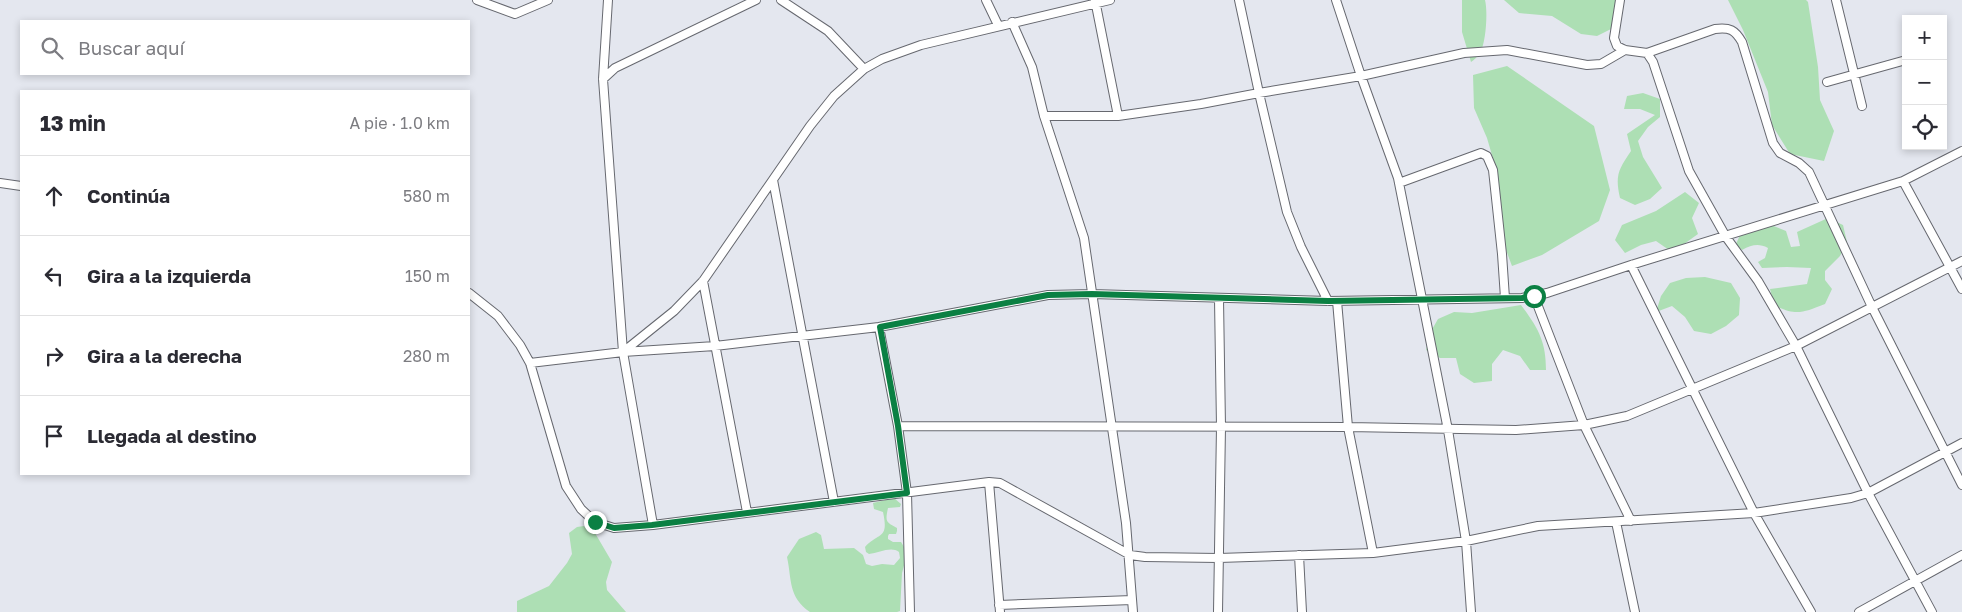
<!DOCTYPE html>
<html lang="es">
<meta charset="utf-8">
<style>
body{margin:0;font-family:"Golos Text",sans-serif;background:#f7f7f7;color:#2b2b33}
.controls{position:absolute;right:15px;top:15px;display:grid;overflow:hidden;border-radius:0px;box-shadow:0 2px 8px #0003}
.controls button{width:45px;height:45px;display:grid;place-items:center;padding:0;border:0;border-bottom:1px solid #e1e1e2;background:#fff;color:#2b2b33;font:25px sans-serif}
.stop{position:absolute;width:15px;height:15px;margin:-11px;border:4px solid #0b8043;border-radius:50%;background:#fff}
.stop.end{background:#0b8043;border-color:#fff;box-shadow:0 1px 5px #0008}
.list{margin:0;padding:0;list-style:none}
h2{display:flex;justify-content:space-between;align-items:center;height:65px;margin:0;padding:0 20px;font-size:21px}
h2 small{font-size:16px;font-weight:400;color:#7c7c81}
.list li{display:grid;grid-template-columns:32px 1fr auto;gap:15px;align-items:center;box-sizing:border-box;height:80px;padding:0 20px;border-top:1px solid #e1e1e2}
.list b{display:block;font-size:19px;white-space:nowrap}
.list em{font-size:16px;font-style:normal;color:#7c7c81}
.icon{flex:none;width:28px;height:28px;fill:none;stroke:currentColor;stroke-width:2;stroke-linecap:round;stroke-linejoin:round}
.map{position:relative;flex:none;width:1962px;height:612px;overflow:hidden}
.search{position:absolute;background:#fff;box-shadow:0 2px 8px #0003;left:20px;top:20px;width:450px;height:55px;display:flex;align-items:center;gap:12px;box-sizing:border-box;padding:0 18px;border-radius:0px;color:#7c7c81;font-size:19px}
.panel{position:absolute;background:#fff;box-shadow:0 2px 8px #0003;left:20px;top:90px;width:450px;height:385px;border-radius:0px}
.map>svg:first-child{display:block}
</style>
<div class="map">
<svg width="1962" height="612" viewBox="0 0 1962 612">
<rect width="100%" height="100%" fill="#e4e7ef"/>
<path fill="#addfb4" d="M1462 0H1485C1488 11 1486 43 1480 53 1478 56 1474 60 1471 62L1462 32Z
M1504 0H1615L1618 13 1613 28 1597 36 1581 34 1552 16 1519 13Z
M1728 0H1806L1808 2 1818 67 1820 100 1834 131 1824 161 1790 154 1772 125 1768 92 1743 30Z
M1507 66 1594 126 1610 190 1599 221 1542 255 1512 266 1500 234 1496 169 1487 138 1474 108 1473 75Z
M1643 93 1660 99V117L1648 127 1638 141 1643 157 1662 188 1650 199 1635 205 1620 198C1615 176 1618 170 1631 151L1627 134 1655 115 1640 109H1624L1627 96Z
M1685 192 1699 203 1692 218 1698 234 1684 244 1669 250 1656 241 1641 245 1625 253 1615 240 1622 225 1656 211Z
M1828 218 1843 225 1847 242 1840 256 1825 271V280L1832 289 1825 304C1802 313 1796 316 1774 305L1770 289 1807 284 1811 268 1787 267 1762 268 1758 262 1765 258 1768 248C1758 243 1752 245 1742 250L1736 244 1740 235 1771 225 1786 231 1791 247 1800 246 1797 232Z
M1705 277 1731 283 1740 298 1739 315 1726 326 1711 334 1694 331 1685 317 1672 306 1656 312 1661 296 1670 283 1686 278Z
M1521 305C1538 328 1546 341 1546 370H1530L1520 356 1503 350 1492 364V381L1474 383 1460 374 1456 358H1440L1426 350 1430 333 1438 319 1454 312 1472 313Z
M894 498 901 504 900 507 888 508C885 522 886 522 897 528V531L896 534H889L888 536V539L893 542H901L906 550V558L902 573 900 611 897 612H810C788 597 792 580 787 557L799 539 816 532 821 535 824 549 854 548 863 555 866 564 872 566 882 564 894 565 900 558 899 552C891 546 879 553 869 554L866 552 865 547C879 532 889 540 883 512L874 509 873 503Z
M584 526 595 533 612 562 606 582 607 590 626 612H517V601L549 586 567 563 572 554 569 533 577 527Z"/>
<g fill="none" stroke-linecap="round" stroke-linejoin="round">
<g stroke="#66686f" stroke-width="10">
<path id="street" d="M477 0 515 14 548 0
M608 0 603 79 623 352 653 525
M781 0 828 31 864 69
M986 0 998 25
M1095 0 1118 116
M1239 0 1259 93 1287 212 1301 247 1328 301
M1336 0 1361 76 1398 178 1448 430 1466 541 1471 612
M1620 0 1614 38 1617 46 1625 50 1647 53 1653 62 1689 171 1726 237 1758 281 1796 346 1868 493 1932 612
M1836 0 1862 106
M1012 22 1032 67 1044 116 1084 238 1126 523 1133 612
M1647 53 1715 29C1730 27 1735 30 1742 42L1773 143 1780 153 1799 163 1809 172 1872 307 1962 485
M603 79 615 68 756 0
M1827 82 1906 60
M1044 116H1118L1201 104 1259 93 1361 76 1464 53 1507 50 1587 65 1601 64 1625 50
M773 180 834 502
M1903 181 1962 289
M0 183 21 186
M1399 183 1481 153 1487 156 1493 170 1502 254 1505 298
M1631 265 1754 513 1811 612
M703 281 747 512
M469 293 498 316 520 345 530 363 566 486 581 509 595 522 614 528 653 525 989 482 1000 483 1130 555 1145 557 1219 558 1373 553 1466 541 1538 526 1754 513 1851 498 1868 493 1962 443
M1534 296 1584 425 1631 521
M1337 301 1348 427 1373 553
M879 327 898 426 907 493 910 612
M623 352 715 346 879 327 1048 295 1092 294 1328 301 1522 298 1547 293 1631 265 1903 181 1962 151
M530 363 623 352 674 311 703 281 810 126 834 96 864 69 882 59 921 45 1110 0
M898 426 1348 427 1516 430 1584 425 1627 416 1796 346 1962 261
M989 482 1000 612
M1616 522 1635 612
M1299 555 1302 612
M999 605 1132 600
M1218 612 1221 427 1219 299
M1859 612 1962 555"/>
</g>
<use href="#street" stroke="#fff" stroke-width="8"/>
</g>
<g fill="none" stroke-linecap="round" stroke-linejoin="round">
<path stroke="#0b8043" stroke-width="6" d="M595 522 614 528 652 525 907 493 898 426 880 327 1048 295 1092 294 1328 301 1522 298 1534 296"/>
</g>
</svg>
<div class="controls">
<button>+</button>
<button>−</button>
<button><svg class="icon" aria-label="locate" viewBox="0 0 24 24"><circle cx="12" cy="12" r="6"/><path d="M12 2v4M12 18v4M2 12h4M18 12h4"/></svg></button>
</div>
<div class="stop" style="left:1534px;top:296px"></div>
<div class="stop end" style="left:595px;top:522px"></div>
<div class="search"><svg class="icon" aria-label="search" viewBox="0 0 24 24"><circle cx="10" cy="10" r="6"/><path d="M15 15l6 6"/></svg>Buscar aquí</div>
<section class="panel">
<h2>13 min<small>A pie · 1.0 km</small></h2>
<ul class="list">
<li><svg class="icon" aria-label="ahead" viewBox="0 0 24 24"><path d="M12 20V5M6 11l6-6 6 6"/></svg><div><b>Continúa</b></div><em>580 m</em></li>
<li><svg class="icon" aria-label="left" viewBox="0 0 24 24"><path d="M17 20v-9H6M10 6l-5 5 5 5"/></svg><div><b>Gira a la izquierda</b></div><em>150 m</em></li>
<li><svg class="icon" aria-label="right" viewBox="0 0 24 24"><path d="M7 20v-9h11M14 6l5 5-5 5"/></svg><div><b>Gira a la derecha</b></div><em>280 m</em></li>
<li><svg class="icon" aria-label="arrive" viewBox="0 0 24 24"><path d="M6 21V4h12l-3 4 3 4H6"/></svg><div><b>Llegada al destino</b></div></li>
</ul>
</section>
</div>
